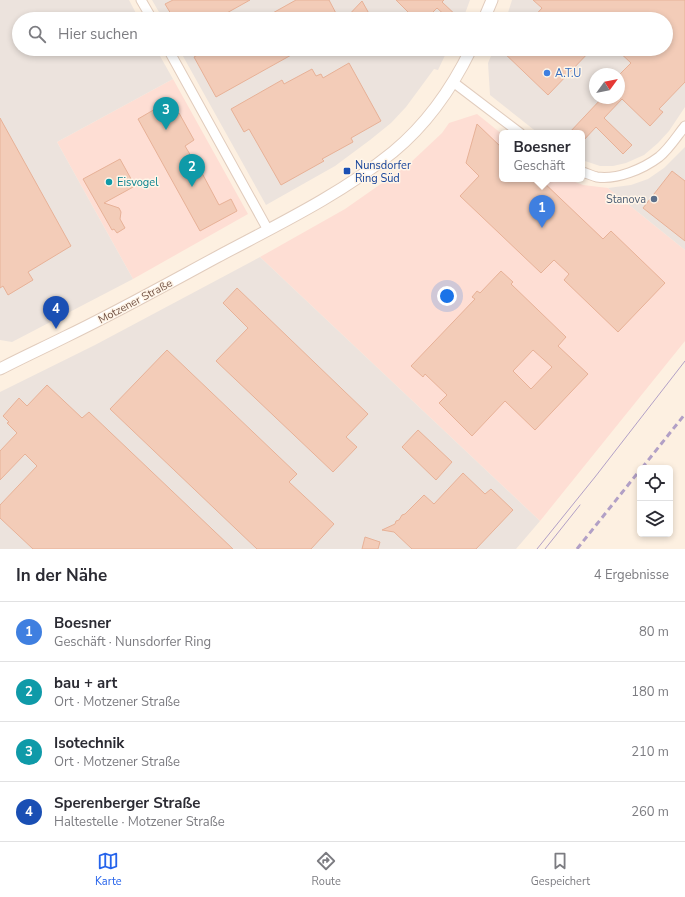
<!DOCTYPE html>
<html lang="de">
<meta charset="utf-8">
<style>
body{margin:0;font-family:"Nunito Sans",sans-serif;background:#f7f7f7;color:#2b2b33}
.controls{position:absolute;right:12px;bottom:12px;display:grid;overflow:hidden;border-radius:6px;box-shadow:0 2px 6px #0003}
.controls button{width:36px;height:36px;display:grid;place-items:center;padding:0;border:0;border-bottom:1px solid #e1e1e2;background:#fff;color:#2b2b33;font:20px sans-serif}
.compass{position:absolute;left:589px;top:68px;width:36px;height:36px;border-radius:50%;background:#fff;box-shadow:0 2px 6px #0003;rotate:57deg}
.you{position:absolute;left:447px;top:296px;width:14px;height:14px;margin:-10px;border:3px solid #fff;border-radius:50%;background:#1a73e8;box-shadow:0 0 0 6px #1a73e833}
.badge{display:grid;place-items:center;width:26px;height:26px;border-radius:50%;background:#2563eb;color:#fff;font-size:13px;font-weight:700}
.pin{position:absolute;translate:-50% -33px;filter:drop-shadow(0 1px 2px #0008)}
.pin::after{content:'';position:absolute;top:21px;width:14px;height:12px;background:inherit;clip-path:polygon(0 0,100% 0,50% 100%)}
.popup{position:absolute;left:499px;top:130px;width:86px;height:52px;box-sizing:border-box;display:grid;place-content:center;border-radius:6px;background:#fff;filter:drop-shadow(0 1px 3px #0005);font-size:13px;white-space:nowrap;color:#7c7c81}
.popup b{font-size:15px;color:#2b2b33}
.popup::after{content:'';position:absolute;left:50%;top:100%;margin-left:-8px;border:8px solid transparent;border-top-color:#fff}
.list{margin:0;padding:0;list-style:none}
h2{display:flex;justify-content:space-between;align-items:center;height:52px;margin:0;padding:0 16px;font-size:17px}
h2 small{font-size:13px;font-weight:400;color:#7c7c81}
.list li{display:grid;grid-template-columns:26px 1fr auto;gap:12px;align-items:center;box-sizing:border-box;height:60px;padding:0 16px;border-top:1px solid #e1e1e2}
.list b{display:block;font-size:15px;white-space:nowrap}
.list p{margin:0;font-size:13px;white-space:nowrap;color:#7c7c81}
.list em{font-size:13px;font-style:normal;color:#7c7c81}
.icon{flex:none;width:22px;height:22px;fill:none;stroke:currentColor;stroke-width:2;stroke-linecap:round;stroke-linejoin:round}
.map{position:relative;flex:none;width:685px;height:549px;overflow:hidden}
.search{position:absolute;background:#fff;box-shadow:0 2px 6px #0003;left:12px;right:12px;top:12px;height:44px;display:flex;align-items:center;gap:10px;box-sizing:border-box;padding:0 14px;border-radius:22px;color:#7c7c81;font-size:15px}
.sheet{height:292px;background:#fff}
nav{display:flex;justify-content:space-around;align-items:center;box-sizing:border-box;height:56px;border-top:1px solid #e1e1e2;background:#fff;font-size:11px;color:#7c7c81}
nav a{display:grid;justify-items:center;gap:2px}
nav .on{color:#2563eb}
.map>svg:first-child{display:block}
</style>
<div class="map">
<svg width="685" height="549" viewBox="0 0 685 549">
<rect width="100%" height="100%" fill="#fdf0e1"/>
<path fill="#feded4" d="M173 79 248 214 133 279 57 142Z
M477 114 502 134V179H567L583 185 608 188 685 250V341L540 521 260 257 345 209 408 165 442 133 449 123Z"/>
<path fill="#ece3dd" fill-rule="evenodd" d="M0 0H129L139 19H19V49H156L173 79 57 142 133 279 12 342 0 340Z
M152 0H470L463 19H163Z
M512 0H685V107L669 131 658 143 644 155 626 163 613 166H600L582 160V133H538L490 95 488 63 494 49H666V19H506ZM595 74H619V98H595Z
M179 49H448L438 70 434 69 406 107 391 123 370 140 335 166 266 205Z
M685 147V250L608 188 631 185 648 179 664 168Z
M260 257 540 521 516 549H0V392L95 345Z"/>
<path fill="#f3ccb8" stroke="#e7b197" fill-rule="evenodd" d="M173 0H250L216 19H174L165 4Z
M296 0H329L339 19H262Z
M396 0H444L442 2 460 19H449L437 8 426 19H415Z
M533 0H685V82L659 109 663 112 650 126 622 99 604 118 632 145 623 154 596 127 582 142V133H569L602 98H621L619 96V75L631 63 616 49H666V19H584L577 12 571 19H532L542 8Z
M362 1 372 19H345Z
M208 49H302L216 97 194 57Z
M500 49H592L548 95Z
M349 63 381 121 351 138 353 142 322 159 324 161 281 185 249 129 244 132 231 109 282 80 284 84 312 69 316 76 321 74 323 78Z
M162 105 169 118 179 113 194 140 185 146 194 161 195 160 219 205 231 199 237 211 200 231 138 119Z
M0 118 71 246 28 272 33 280 8 295 3 286 0 288Z
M477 124 502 148V179H540L603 239 611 231 665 283 618 332 564 280 569 274 554 260 541 273 460 196 479 176 466 163Z
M120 159 135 186 104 203 119 208 121 212 120 219 125 228 117 233 114 229 112 230 83 179Z
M672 171 685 181V241L643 208Z
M501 271 513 282 511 284 566 337 558 346 588 374 535 430 505 401 472 436 439 403 447 395 425 374 423 377 411 366 475 299 472 297 477 291 480 293ZM533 350 552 367 531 389 513 371Z
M237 288 368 414 346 437 357 447 333 472 216 361 248 328 223 303Z
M167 350 297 474 289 482 334 524 311 549H257L110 409Z
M47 385 82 418 89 412 233 549H33L0 518V505L37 466 25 454 0 480V451L17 433 7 423 9 422 3 416 19 398 27 406Z
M418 430 452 462 436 480 402 447Z
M463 473 485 494 491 489 513 510 476 549H412L394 532 382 530 395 524 396 521 399 520 402 515 405 514 424 495 434 504Z
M365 537 380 542 378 549H362Z"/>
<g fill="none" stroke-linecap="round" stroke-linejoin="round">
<g stroke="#e1ccbd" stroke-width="11">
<path id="minor" d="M141 0 152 19
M168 49 268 230
M453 82 520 133
M582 172C587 173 592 176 597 177 617 180 643 169 659 157 669 149 677 136 685 126"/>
</g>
<g stroke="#e1ccbd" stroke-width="13">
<path id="tertiary" d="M484 19 492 0
M0 369C21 358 43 348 65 337 117 312 167 284 217 257 277 225 340 195 393 152 427 124 452 88 471 49"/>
</g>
<use href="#minor" stroke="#fff" stroke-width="9"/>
<use href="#tertiary" stroke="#fff" stroke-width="11"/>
<path stroke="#b2a0c6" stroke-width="1" d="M537 549 595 477 685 361
M545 549 580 505"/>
<path stroke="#b2a0c6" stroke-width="3" stroke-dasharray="6 4" stroke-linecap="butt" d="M642 468 685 414
M577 549 640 470"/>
</g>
<circle fill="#3f7fe0" stroke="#fff5e8" stroke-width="1.5" cx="547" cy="73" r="4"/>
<rect fill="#1a4fb4" stroke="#fff5e8" stroke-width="1.5" x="343" y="167" width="8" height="8" rx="2"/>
<circle fill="#0f9aa8" stroke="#fff5e8" stroke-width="1.5" cx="109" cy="182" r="4"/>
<circle fill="#5c6f8a" stroke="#fff5e8" stroke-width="1.5" cx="654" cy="199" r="4"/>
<g text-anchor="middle" stroke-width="3" stroke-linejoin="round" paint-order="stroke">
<g font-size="11" fill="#366cbe" stroke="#fff5e8" text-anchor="start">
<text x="555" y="77">A.T.U</text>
</g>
<g font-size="11" fill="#164399" stroke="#fff5e8" text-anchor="start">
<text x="355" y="169">Nunsdorfer<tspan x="355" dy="13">Ring Süd</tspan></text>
</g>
<g font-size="11" fill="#0d838f" stroke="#fff5e8" text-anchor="start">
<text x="117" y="186">Eisvogel</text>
</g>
<g font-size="11" fill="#4e5e75" stroke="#fff5e8" text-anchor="end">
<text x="646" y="203">Stanova</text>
</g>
<g font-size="11" fill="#755547" stroke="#fff5e8">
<text transform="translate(135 301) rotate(-28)" y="4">Motzener Straße</text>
</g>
</g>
</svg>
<div class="controls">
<button><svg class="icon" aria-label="locate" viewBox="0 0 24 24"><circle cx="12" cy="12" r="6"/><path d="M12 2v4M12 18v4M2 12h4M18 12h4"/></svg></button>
<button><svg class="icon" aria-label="layers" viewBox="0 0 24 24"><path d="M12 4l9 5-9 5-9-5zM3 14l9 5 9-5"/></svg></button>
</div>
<svg class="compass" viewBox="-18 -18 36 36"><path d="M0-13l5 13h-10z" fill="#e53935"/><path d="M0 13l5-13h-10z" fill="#7c7c81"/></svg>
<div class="you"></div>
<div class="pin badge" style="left:542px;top:228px;background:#3f7fe0">1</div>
<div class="popup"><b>Boesner</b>Geschäft</div>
<div class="pin badge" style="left:192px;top:187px;background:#0f9aa8">2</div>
<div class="pin badge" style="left:166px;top:130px;background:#0f9aa8">3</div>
<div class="pin badge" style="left:56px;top:329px;background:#1a4fb4">4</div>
<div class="search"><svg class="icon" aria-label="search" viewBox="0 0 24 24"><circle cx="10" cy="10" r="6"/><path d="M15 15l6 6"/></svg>Hier suchen</div>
</div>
<section class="sheet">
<h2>In der Nähe<small>4 Ergebnisse</small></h2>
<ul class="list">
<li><span class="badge" style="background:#3f7fe0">1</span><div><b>Boesner</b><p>Geschäft · Nunsdorfer Ring</p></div><em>80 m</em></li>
<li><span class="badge" style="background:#0f9aa8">2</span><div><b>bau + art</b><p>Ort · Motzener Straße</p></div><em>180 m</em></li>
<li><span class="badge" style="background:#0f9aa8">3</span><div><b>Isotechnik</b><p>Ort · Motzener Straße</p></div><em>210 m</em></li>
<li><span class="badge" style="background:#1a4fb4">4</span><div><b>Sperenberger Straße</b><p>Haltestelle · Motzener Straße</p></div><em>260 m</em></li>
</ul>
</section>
<nav>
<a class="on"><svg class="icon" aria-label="map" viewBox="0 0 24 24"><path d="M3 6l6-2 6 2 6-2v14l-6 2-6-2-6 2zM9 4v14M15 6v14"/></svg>Karte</a>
<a><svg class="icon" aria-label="directions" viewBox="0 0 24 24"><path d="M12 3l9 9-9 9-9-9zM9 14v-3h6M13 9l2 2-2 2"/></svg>Route</a>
<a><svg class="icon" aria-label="saved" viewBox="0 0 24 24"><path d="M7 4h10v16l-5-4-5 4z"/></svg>Gespeichert</a>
</nav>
